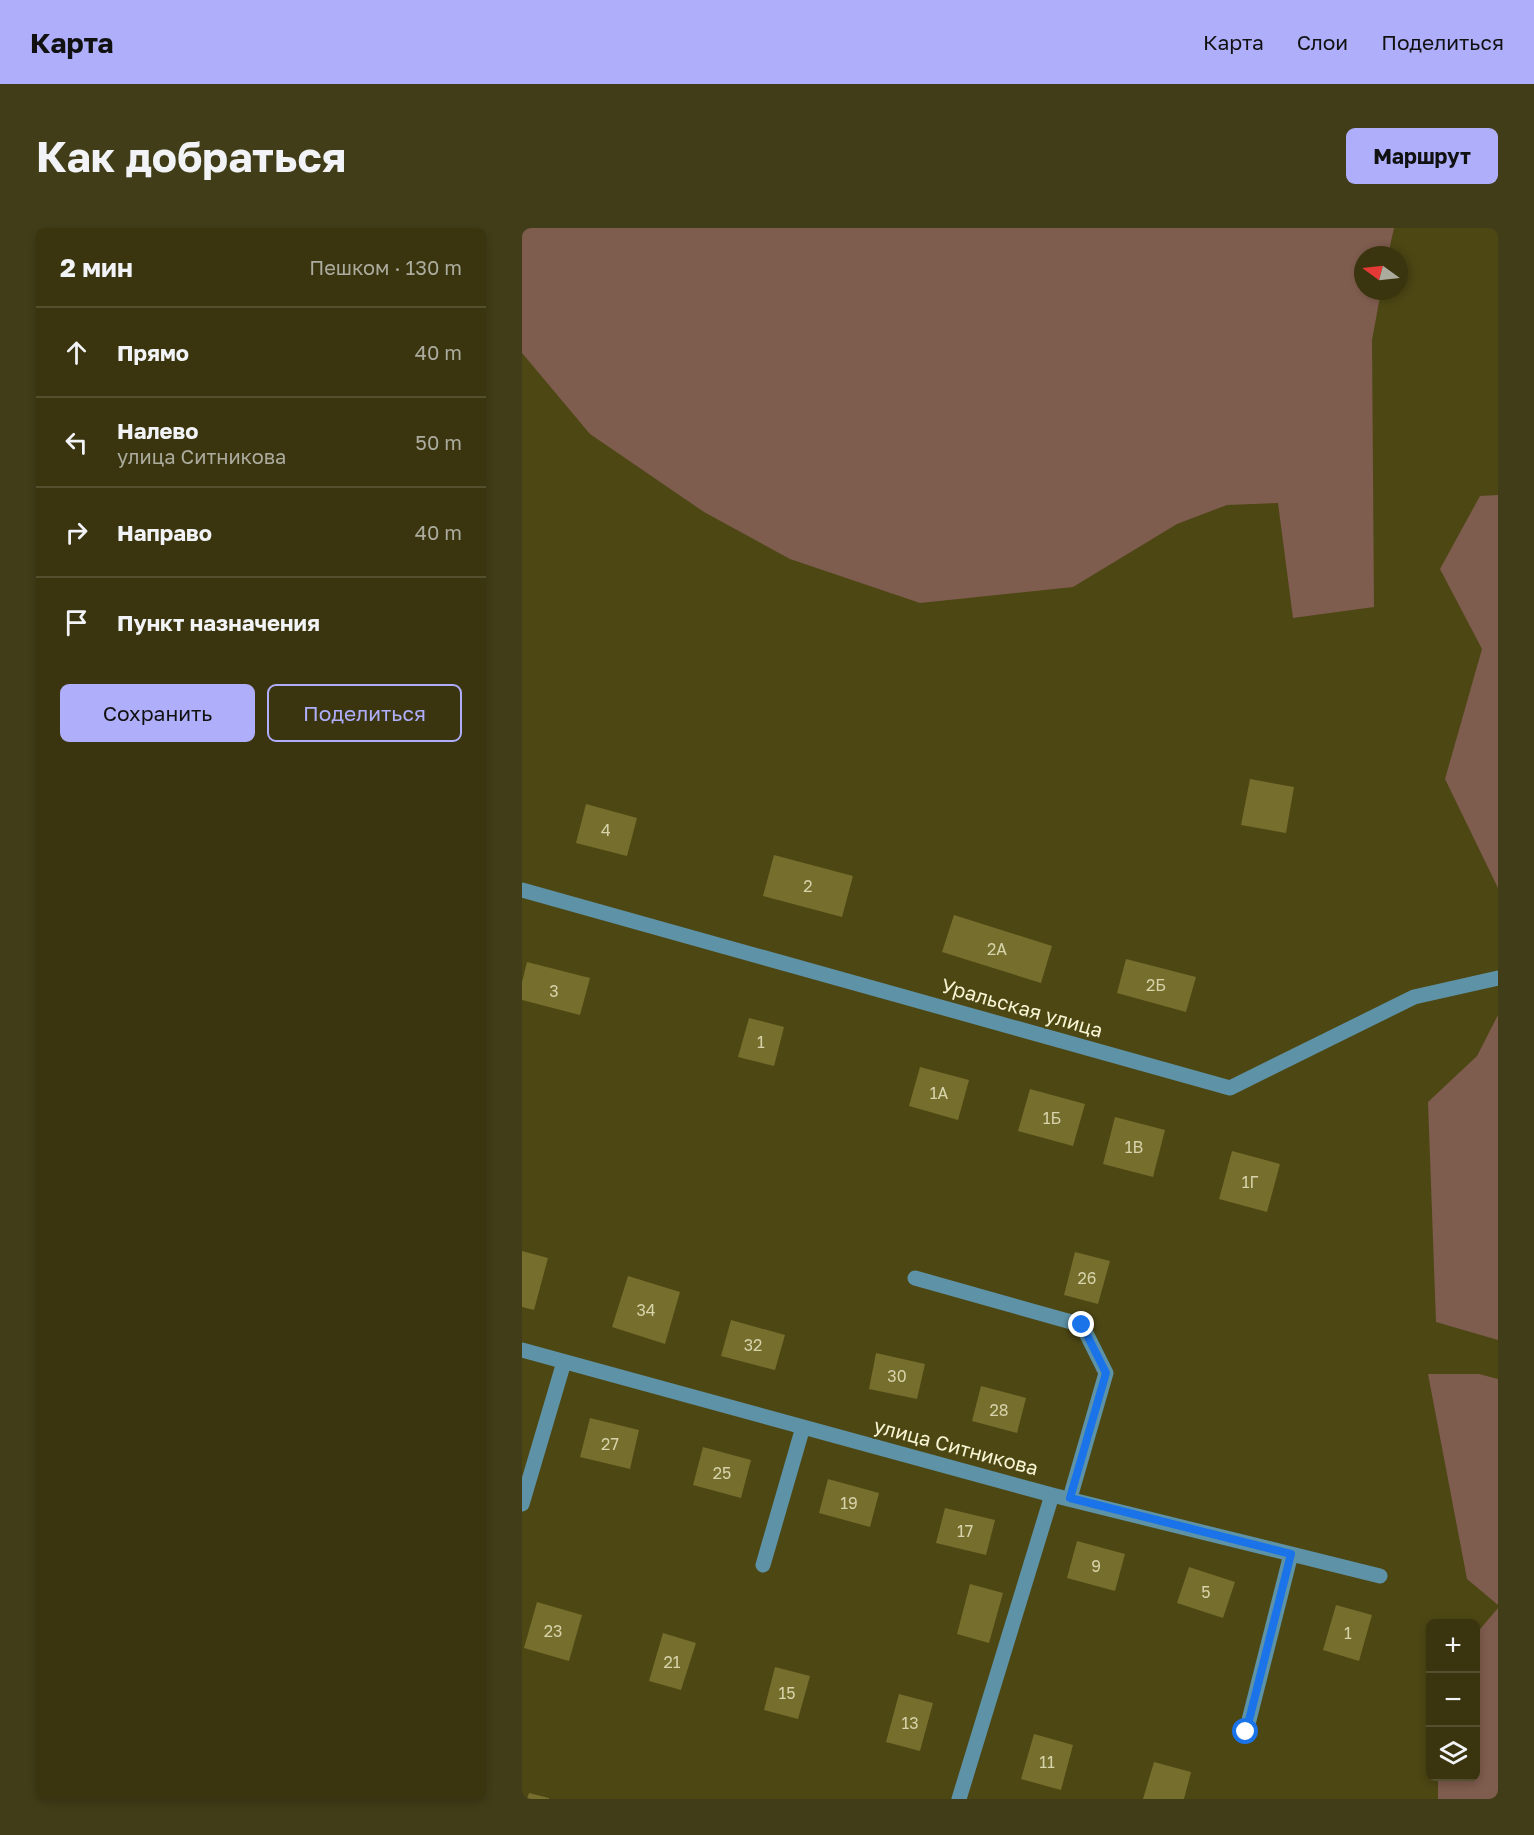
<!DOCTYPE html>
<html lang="ru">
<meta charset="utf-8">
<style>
body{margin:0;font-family:"Golos Text",sans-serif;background:#413d18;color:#f1f3f6}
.controls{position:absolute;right:18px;bottom:18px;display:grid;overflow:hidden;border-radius:9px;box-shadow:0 3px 9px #0003}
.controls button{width:54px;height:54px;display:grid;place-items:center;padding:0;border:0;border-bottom:2px solid #54502f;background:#3a350f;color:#f1f3f6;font:30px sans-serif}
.compass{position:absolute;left:832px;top:18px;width:54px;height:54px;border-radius:50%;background:#3a350f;box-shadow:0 3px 9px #0003;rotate:285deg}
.stop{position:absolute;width:18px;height:18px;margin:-14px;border:4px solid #1a73e8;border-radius:50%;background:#fff}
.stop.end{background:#1a73e8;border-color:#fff;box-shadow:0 2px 6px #0008}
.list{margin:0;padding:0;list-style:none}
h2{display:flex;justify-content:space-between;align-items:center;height:78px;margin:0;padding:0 24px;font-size:26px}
h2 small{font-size:20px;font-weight:400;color:#abab9e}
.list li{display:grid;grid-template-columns:39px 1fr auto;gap:18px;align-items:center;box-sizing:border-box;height:90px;padding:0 24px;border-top:2px solid #54502f}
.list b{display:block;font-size:22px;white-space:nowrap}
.list p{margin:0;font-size:20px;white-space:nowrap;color:#abab9e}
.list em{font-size:20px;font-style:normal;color:#abab9e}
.actions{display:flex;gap:12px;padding:18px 24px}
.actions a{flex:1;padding:14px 0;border:2px solid #aeaefb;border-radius:9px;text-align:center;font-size:21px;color:#aeaefb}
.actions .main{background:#aeaefb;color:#111}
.icon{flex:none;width:33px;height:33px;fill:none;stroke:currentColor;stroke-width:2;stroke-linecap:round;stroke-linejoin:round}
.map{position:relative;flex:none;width:976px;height:1571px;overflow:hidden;border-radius:9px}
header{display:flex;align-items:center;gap:36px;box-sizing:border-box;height:84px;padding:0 30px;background:#aeaefb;color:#111}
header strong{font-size:28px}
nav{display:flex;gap:33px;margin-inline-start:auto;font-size:21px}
.intro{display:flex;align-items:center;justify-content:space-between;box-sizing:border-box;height:144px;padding:0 36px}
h1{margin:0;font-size:42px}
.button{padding:15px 27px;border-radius:9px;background:#aeaefb;color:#111;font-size:21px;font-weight:700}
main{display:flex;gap:36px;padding:0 36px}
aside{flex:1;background:#3a350f;border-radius:9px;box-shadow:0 3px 9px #0003}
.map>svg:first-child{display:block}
</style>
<header>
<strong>Карта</strong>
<nav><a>Карта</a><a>Слои</a><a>Поделиться</a></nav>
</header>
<div class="intro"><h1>Как добраться</h1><a class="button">Маршрут</a></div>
<main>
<aside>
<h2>2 мин<small>Пешком · 130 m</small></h2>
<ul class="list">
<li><svg class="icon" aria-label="ahead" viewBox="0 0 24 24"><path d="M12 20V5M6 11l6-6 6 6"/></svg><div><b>Прямо</b></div><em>40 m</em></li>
<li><svg class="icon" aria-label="left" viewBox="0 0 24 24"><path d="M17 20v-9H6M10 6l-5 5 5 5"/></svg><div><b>Налево</b><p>улица Ситникова</p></div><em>50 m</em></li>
<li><svg class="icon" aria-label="right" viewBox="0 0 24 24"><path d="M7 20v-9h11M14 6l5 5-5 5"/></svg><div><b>Направо</b></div><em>40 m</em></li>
<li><svg class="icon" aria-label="arrive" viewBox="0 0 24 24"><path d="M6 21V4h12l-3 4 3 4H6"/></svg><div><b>Пункт назначения</b></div></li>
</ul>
<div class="actions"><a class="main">Сохранить</a><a>Поделиться</a></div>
</aside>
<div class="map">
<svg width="976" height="1571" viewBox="0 0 976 1571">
<rect width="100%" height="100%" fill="#4d4714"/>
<path fill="#7e5c4e" d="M0 0H872L866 27H841V63H859L850 112 852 379 771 390 756 275 705 277 655 296 551 359 398 375 268 331 182 284 68 206 0 125Z
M976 267V660L923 551 960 421 918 341 958 268Z
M976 787V1112L914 1094 906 874 955 828Z
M906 1146H957L976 1151V1377L945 1351Z
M976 1380V1571H916V1549L954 1548V1406Z"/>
<path fill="#756e2c" d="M728 551 772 559 764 605 719 597Z
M64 576 115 590 105 628 54 615Z
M252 627 331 648 320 689 241 668Z
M432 687 530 718 519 755 420 724Z
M604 731 674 749 664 784 595 765Z
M5 734 68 750 58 787 0 772V754Z
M227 790 262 799 252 838 216 829Z
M398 839 447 852 436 892 387 878Z
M508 861 563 876 551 918 496 903Z
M593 889 643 902 631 949 581 936Z
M710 923 758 936 745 984 697 971Z
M0 1023 26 1030 12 1082 0 1079Z
M553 1024 588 1033 576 1076 542 1067Z
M106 1048 158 1064 143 1116 90 1099Z
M209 1092 263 1107 253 1142 199 1128Z
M354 1125 403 1136 395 1171 347 1161Z
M459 1158 504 1170 495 1205 450 1193Z
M68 1190 117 1202 108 1241 58 1229Z
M181 1219 229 1232 219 1270 171 1257Z
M306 1251 357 1265 348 1299 297 1285Z
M423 1280 473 1292 464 1327 414 1315Z
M555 1313 603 1326 593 1363 545 1350Z
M667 1339 713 1354 701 1390 655 1375Z
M448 1356 481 1365 467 1415 435 1406Z
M15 1374 60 1387 47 1433 2 1420Z
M814 1377 850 1387 837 1433 801 1422Z
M141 1405 174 1415 159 1462 127 1453Z
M253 1439 288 1448 276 1491 242 1482Z
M377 1466 411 1475 398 1523 364 1514Z
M512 1506 551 1517 539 1562 499 1551Z
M632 1534 669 1544 662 1571H621Z
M7 1565 27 1570V1571H5Z"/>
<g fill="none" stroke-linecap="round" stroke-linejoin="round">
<path stroke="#5e93a7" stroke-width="15" d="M0 662 708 860 892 769 976 750
M393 1050 560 1097 584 1145 548 1270
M0 1122 530 1267 858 1348
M0 1276 42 1134
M241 1337 281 1199
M724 1504 769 1326
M437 1571 530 1267"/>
</g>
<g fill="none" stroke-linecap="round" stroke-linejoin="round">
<path stroke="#1a73e8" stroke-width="8" d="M560 1097 584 1145 548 1270 769 1326 724 1504"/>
</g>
<g text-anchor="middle" stroke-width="4.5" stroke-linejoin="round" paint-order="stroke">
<g font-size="16" fill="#d7d3aa">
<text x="84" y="608">4</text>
<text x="286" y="664">2</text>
<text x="475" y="727">2А</text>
<text x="634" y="763">2Б</text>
<text x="32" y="769">3</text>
<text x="239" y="820">1</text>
<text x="417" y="871">1А</text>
<text x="530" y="896">1Б</text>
<text x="612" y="925">1В</text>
<text x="728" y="960">1Г</text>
<text x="565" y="1056">26</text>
<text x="124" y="1088">34</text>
<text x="231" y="1123">32</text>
<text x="375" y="1154">30</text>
<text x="477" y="1188">28</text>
<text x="88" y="1222">27</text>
<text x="200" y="1251">25</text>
<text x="327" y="1281">19</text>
<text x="443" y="1309">17</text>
<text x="574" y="1344">9</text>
<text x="684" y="1370">5</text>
<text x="31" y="1409">23</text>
<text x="826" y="1411">1</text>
<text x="150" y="1440">21</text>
<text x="265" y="1471">15</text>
<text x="388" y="1501">13</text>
<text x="525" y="1540">11</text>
</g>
<g font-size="20" fill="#f8f5d4" stroke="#4d4714">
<text transform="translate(500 780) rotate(16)" y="7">Уральская улица</text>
<text transform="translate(434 1219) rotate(15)" y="7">улица Ситникова</text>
</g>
</g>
</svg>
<div class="controls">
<button>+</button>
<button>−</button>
<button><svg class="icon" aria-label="layers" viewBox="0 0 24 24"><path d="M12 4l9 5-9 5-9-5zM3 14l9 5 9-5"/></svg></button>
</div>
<svg class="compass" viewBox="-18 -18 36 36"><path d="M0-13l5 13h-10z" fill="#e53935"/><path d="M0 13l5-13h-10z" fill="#abab9e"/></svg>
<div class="stop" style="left:724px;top:1504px"></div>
<div class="stop end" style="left:560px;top:1097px"></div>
</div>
</main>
